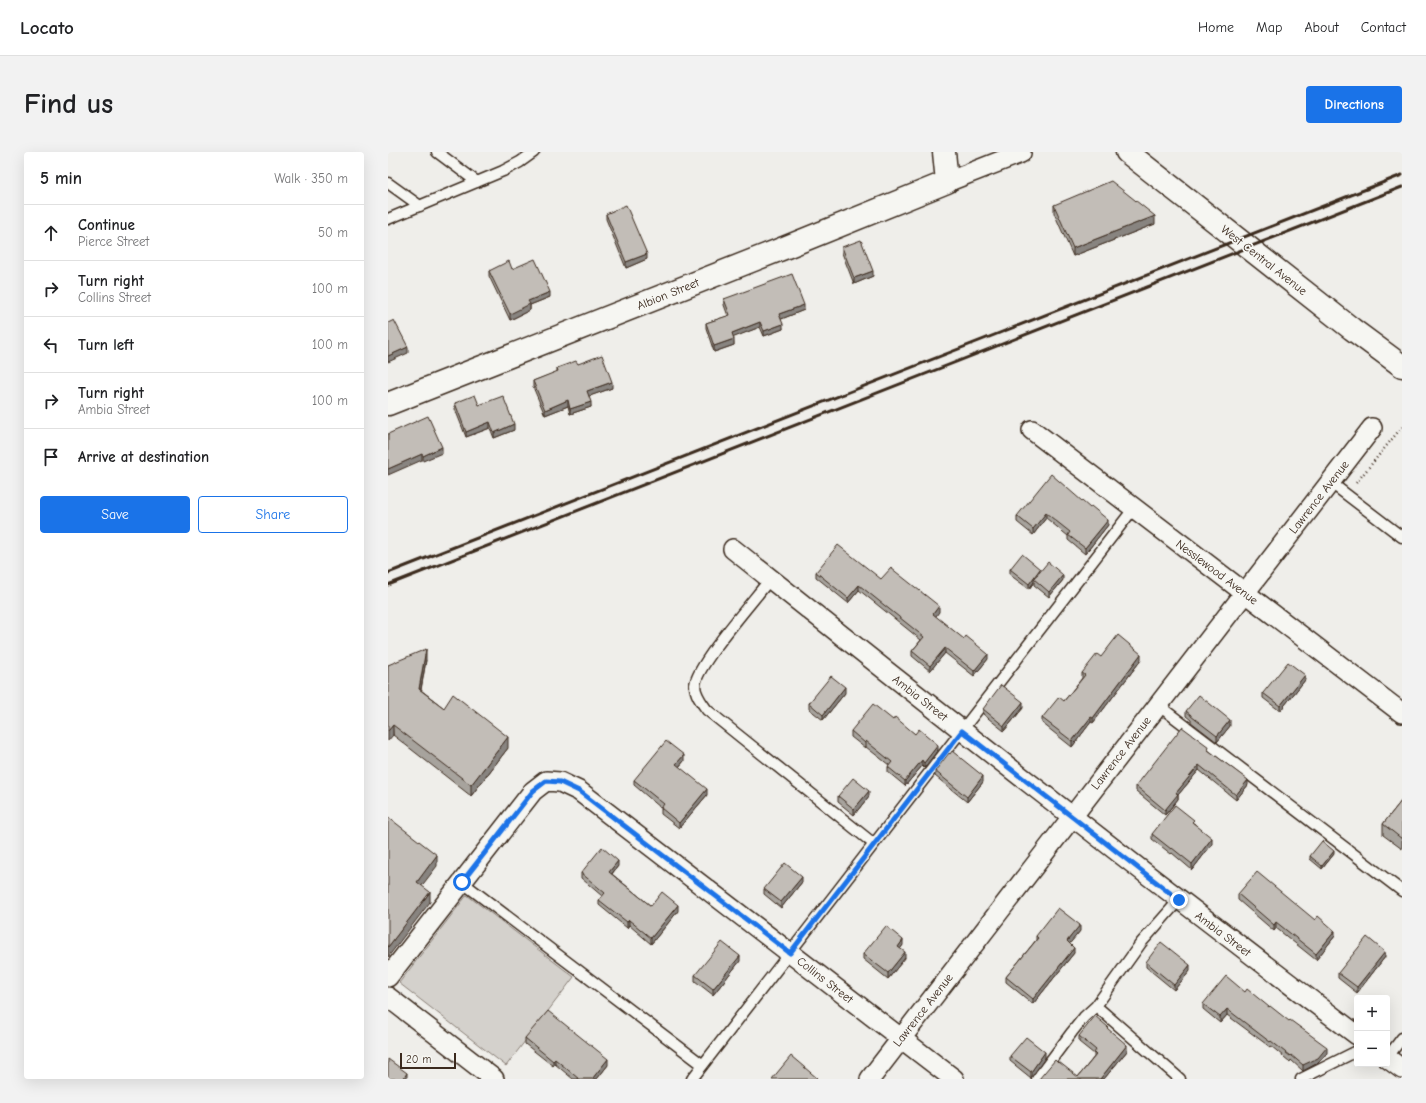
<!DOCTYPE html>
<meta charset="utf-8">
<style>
body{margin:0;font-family:"Comic Neue",sans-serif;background:#f2f2f2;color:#202124}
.controls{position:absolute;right:12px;bottom:12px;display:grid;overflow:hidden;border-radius:4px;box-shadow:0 4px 16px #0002}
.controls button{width:36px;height:36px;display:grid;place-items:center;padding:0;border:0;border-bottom:1px solid #e0e0e0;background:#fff;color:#202124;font:20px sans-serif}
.scale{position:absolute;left:12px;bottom:10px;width:56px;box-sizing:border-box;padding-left:4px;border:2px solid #3b2a1e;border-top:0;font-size:11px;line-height:14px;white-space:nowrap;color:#3b2a1e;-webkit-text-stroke:3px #f6f6f2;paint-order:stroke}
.stop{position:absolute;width:12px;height:12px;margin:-9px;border:3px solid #1a73e8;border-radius:50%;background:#fff}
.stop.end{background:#1a73e8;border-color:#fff;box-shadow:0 1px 4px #0008}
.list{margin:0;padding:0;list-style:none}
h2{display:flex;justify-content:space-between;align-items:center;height:52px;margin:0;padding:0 16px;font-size:17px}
h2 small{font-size:13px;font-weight:400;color:#757577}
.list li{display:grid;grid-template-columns:26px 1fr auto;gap:12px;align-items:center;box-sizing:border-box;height:56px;padding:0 16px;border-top:1px solid #e0e0e0}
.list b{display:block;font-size:15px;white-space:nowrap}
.list p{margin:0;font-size:13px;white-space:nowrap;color:#757577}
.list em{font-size:13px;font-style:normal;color:#757577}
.actions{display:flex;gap:8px;padding:12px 16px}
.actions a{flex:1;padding:9px 0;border:1px solid #1a73e8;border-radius:4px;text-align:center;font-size:14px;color:#1a73e8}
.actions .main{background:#1a73e8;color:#fff}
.icon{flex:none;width:22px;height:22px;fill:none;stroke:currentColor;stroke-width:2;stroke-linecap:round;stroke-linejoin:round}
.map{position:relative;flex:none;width:1014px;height:927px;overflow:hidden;border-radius:4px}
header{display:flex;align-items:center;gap:24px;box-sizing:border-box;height:56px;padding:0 20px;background:#fff;border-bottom:1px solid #e0e0e0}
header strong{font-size:19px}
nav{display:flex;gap:22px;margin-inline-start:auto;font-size:14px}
.intro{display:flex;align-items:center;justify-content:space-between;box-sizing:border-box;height:96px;padding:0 24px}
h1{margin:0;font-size:28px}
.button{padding:10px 18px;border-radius:4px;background:#1a73e8;color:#fff;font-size:14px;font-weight:700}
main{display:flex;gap:24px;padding:0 24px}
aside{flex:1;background:#fff;border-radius:4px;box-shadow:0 4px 16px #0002}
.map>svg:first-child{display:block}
</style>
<header>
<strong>Locato</strong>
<nav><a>Home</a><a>Map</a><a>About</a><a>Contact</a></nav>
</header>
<div class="intro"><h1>Find us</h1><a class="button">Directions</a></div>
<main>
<aside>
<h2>5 min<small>Walk · 350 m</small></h2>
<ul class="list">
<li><svg class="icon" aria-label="ahead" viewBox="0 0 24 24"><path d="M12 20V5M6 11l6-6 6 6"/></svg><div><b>Continue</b><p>Pierce Street</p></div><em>50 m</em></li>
<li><svg class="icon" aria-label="right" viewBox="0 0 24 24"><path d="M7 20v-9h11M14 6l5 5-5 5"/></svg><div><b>Turn right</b><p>Collins Street</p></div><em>100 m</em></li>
<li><svg class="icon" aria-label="left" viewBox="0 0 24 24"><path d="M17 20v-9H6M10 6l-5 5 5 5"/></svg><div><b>Turn left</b></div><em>100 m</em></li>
<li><svg class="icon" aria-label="right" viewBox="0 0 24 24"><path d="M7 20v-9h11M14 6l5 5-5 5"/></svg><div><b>Turn right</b><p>Ambia Street</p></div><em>100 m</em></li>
<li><svg class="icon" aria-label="arrive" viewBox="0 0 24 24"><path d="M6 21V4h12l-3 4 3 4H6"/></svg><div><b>Arrive at destination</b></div></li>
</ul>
<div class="actions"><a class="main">Save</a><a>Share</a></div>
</aside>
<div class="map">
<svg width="1014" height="927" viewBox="0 0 1014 927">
<rect width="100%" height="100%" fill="#efeeea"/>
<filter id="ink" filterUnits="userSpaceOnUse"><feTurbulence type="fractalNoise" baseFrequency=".025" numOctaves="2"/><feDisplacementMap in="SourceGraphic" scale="8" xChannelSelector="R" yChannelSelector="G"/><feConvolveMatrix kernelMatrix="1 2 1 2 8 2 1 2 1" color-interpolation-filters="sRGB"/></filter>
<g filter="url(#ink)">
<path fill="#d4d1cc" stroke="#887e75" d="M79 743 186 825 118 914 11 831Z"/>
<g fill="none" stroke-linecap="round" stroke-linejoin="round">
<g stroke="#3b2a1e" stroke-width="13">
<path id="service" d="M49 0 89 30
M0 31 32 54
M0 67 115 19 132 10 146 0
M942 330 1014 385
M382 427C367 447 309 512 307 533 307 543 314 551 319 558L486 692
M770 553 1014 739
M74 730 315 913
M708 854 792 927
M999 906 1014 886
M304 927 746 356
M649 927 684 880 696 865 708 854 753 791 791 748
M913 927 969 899"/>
</g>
<g stroke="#3b2a1e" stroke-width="22">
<path id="minor" d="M559 30 633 1
M644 278 1014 561
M345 397C551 562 759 724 969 883
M0 825 145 639 158 629 172 630 191 639 566 927
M0 845 106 927
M999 906 1014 917
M482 927 984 276"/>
</g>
<g stroke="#3b2a1e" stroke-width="25">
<path id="tertiary" d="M0 252 396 96 559 30 556 0"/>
</g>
<g stroke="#3b2a1e" stroke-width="25">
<path id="secondary" d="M739 0 964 177 1014 214"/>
</g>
<path stroke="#3b2a1e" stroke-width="2.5" stroke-dasharray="1 3" stroke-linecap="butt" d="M968 331 1014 275"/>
<use href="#service" stroke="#f6f6f2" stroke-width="10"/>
<use href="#minor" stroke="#f6f6f2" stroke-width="19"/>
<use href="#tertiary" stroke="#f6f6f2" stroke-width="22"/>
<use href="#secondary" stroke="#f6f6f2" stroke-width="22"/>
<path stroke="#3b2a1e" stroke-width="3" d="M0 421 1014 23
M0 433 1014 35"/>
</g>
<path fill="#a7a39d" stroke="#3b2a1e" d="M666 53 767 72 685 104 666 61Z
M218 62 259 107 238 116 218 67Z
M454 95 485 124 466 132 454 101Z
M124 117 162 145 142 153V158L122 168 101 124V119Z
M336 147 416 158 393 167 395 177 376 184 372 175 345 185 346 193 326 200 318 176V171L340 164 336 153Z
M190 212 224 236 201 244 203 255 182 262 180 254 157 263 145 235V229L169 220V216Z
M67 251 91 253 126 278 106 286 102 276 78 285 67 257Z
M702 356 720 373 697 402 680 388V384L658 366 645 383 629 370V364Z
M622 417 652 420 675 428 661 445 646 433V430L641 437 622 423Z
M428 420 493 427 551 460 547 464 600 507 586 524 557 501 542 519 524 504V499L533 488 471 438 460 451 428 425Z
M713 505 753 508 705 571 703 570 684 595 654 571V566L676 549 694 526V521Z
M38 508 33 538 56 556 120 596 83 644 5 583 0 513Z
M917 528 892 559 875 546V541Z
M457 541 435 568 421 557V551Z
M635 556 616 579 595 562V557Z
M798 559 842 574 829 590 803 570V568L798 564Z
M505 568 527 582 550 598 536 616 534 614 517 634 500 620V615L501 613 478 595 477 596 463 585V579Z
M821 599 860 633 848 648 811 618 790 643V647L777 663 748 639V634Z
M296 609 291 615 319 643 291 676 273 662V656L246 633V628Z
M547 619 595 630 579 650 547 624Z
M450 644H481L466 663 450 650Z
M1014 648V697L995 683V672Z
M806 671 824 692 804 718 784 701 783 702 764 687V682Z
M946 702 934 717 922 707V704Z
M230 714 224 722 263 754 290 759 263 792 241 773 239 776 211 753V748L214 744 193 726V721Z
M414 730 393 756 376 742V737Z
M850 742 927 768 947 784 928 808 888 776 886 779 850 748Z
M692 779 681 792 686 801 645 852 618 830V825L648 788V784Z
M515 793 512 797 517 806 500 827 475 807V802Z
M997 805 969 841 950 826V821Z
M352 809 325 843 307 829V823Z
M758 810 802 819 786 838 758 815Z
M857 840 939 901 930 911 915 919 903 908 902 910 883 894 882 895 839 863 832 871 815 857V852Z
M720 877 739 899 716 927H651L690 925 706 905V902L691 890V884Z
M137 886 220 913 209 927H185L167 912 165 914 137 892Z
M622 904 657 906 643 926 622 909Z"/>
<path fill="#888480" stroke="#3b2a1e" d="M767 64V72L685 104V96Z
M259 102V107L238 116V110Z
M485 119V124L466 132V126Z
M162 140V145L142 153V158L122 168V162L140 149Z
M416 153V158L391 168V162Z
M372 170V175L344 186V181Z
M395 172V177L376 184V179Z
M346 187V193L326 200V194Z
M20 195V201L0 210V204Z
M224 230V236L199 245V239Z
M180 248V254L157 263V258Z
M203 250V255L182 262V257Z
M102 270V276L78 285V280Z
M126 272V278L106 286V281Z
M54 295V301L35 309V304Z
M34 302V308L0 323V317Z
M658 361V366L645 383V377Z
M720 368V373L697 402V396Z
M652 417V422L646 427V430L641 437V432Z
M675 423V428L661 445V440Z
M471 433V438L460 451V446Z
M551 454V460L545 468V462Z
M557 496V501L542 519V514Z
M38 497V508L31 548V537Z
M600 502V507L586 524V519Z
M753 502V508L705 571V566Z
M917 523V528L892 559V554Z
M457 535V541L435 568V563Z
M635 550V556L616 579V574Z
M703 565V570L684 595V589Z
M842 568V574L829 590V584Z
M5 573V583L0 589V579Z
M120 585V596L83 644V633Z
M478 589V595L477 596V591Z
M550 593V598L536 616V611Z
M296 603V609L288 618V612Z
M534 608V614L517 634V629Z
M811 613V618L790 643V647L777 663V658L788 641Z
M595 624V630L579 650V645Z
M860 628V633L848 648V643Z
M319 637V643L291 676V671Z
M481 639V644L466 663V657Z
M824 686V692L804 718V712Z
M946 699V702L934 717V714Z
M49 703V714L29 740V730Z
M230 709V714L221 725V720Z
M414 725V730L393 756V750Z
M42 740V750L0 805V795Z
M290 753V759L263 792V786Z
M241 768V773L239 776V770Z
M888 770V776L886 779V773Z
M692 773V779L679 795V789Z
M947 779V784L928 808V802Z
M515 788V793L510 800V795Z
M686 796V801L645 852V847Z
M517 800V806L500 827V821Z
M997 800V805L969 841V835Z
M352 804V809L325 843V837Z
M802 813V819L786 838V833Z
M839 857V863L832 871V865Z
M739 893V899L716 927H712Z
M939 895V901L930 911 915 919V913Z
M657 900V906L643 926V920Z
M167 907V912L165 914V909Z
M220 907V913L209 927H204Z
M19 921V927H15Z"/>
<path fill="#c2bdb7" stroke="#3b2a1e" d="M723 29 767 64 685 96 666 53Z
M238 53 259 102 238 110 218 62Z
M473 88 485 119 466 126 454 95Z
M147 107 162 140 140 149 142 152 122 162 101 119 121 109 124 117Z
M404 122 416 153 391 162 395 172 376 179 372 170 344 181 346 187 326 194 318 171 342 163 336 147Z
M6 168 20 195 0 204V171Z
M214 203 224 230 199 239 203 250 182 257 180 248 157 258 145 229 170 219 169 216 188 209 190 212Z
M87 243 91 253 115 244 126 272 106 281 102 270 78 280 67 251Z
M40 264 54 295 35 304 34 302 0 317V282Z
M663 322 702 356 703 354 720 368 697 396 680 383 682 380 658 361 645 377 629 364Z
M450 393 493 427 503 416 551 454 545 462 576 487 578 484 600 502 586 519 557 496 542 514 524 499 536 485 471 433 460 446 428 420Z
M634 402 652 417 641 432 622 417Z
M660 410 675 423 661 440 646 427Z
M730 483 753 502 705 566 703 565 684 589 654 566 671 545 676 549 697 523 694 521 709 502 713 505Z
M38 497 31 537 56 556 65 542 120 585 83 633 5 573 0 579V513Z
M900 510 917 523 892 554 875 541Z
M443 524 457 535 435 563 421 551Z
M613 533 635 550 616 574 595 557Z
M811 543 842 568 829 584 803 564V563L798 559Z
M485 552 505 568 507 565 527 582 531 577 550 593 536 611 534 608 517 629 500 615 504 610 478 589 477 591 463 579Z
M794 575 821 595 820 598 860 628 848 643 811 613 788 641 790 642 777 658 748 634Z
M278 589 296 603 288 612 319 637 291 671 273 656 276 652 246 628Z
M564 599 595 624 579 645 547 619 561 601 562 602Z
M465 626 481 639 466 657 450 644Z
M1014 648V687L995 672Z
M787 653 806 668 804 670 824 686 804 712 784 696 783 697 764 682Z
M0 665 49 703 29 730 42 740 0 795Z
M934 689 946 699 934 714 922 704Z
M214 695 230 709 221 720 263 754 274 740 290 753 263 786 241 768 239 770 211 748 217 741 193 721Z
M397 711 414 725 393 750 376 737Z
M869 720 927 768 930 764 947 779 928 802 888 770 886 773 850 742Z
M670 756 692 773 679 789 686 796 645 847 618 825 650 786 648 784Z
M498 774 515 788 510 795 517 800 500 821 475 802Z
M979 785 997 800 969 835 950 821Z
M334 790 352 804 325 837 307 823Z
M773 790 802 813 786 833 758 810Z
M838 824 857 840 859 837 881 855 882 854 901 869 902 868 939 895 930 906 915 913 903 903 902 904 883 889 882 890 839 857 832 865 815 852Z
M160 859 220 907 204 927H191L167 907 165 909 137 886Z
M707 864 720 875 719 876 739 893 712 927H651L667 908 670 911 671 910 690 925 708 903 706 901 708 898 691 884Z
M638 885 657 900 643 920 622 904Z
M403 904 429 926 428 927H384Z
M0 907 19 921 15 927H0Z"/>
</g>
<g fill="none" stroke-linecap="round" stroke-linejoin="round" filter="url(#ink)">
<path stroke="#1a73e8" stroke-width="5" d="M74 730 145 639 158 629 172 630 191 639 402 801 574 579 791 748"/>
</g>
<g text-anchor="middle" stroke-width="3.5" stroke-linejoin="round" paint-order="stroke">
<g font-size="12" fill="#3b2a1e" stroke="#f6f6f2">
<text transform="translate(876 108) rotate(38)" y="4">West Central Avenue</text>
<text transform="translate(280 142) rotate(-22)" y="4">Albion Street</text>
<text transform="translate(931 345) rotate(-52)" y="4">Lawrence Avenue</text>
<text transform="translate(829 420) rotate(37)" y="4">Nesslewood Avenue</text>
<text transform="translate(532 546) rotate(38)" y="4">Ambia Street</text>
<text transform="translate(733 601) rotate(-52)" y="4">Lawrence Avenue</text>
<text transform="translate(835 782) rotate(37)" y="4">Ambia Street</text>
<text transform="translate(437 828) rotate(38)" y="4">Collins Street</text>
<text transform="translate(535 858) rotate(-52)" y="4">Lawrence Avenue</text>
</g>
</g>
</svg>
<div class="controls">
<button>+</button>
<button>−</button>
</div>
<div class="scale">20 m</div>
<div class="stop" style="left:74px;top:730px"></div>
<div class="stop end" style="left:791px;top:748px"></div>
</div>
</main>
